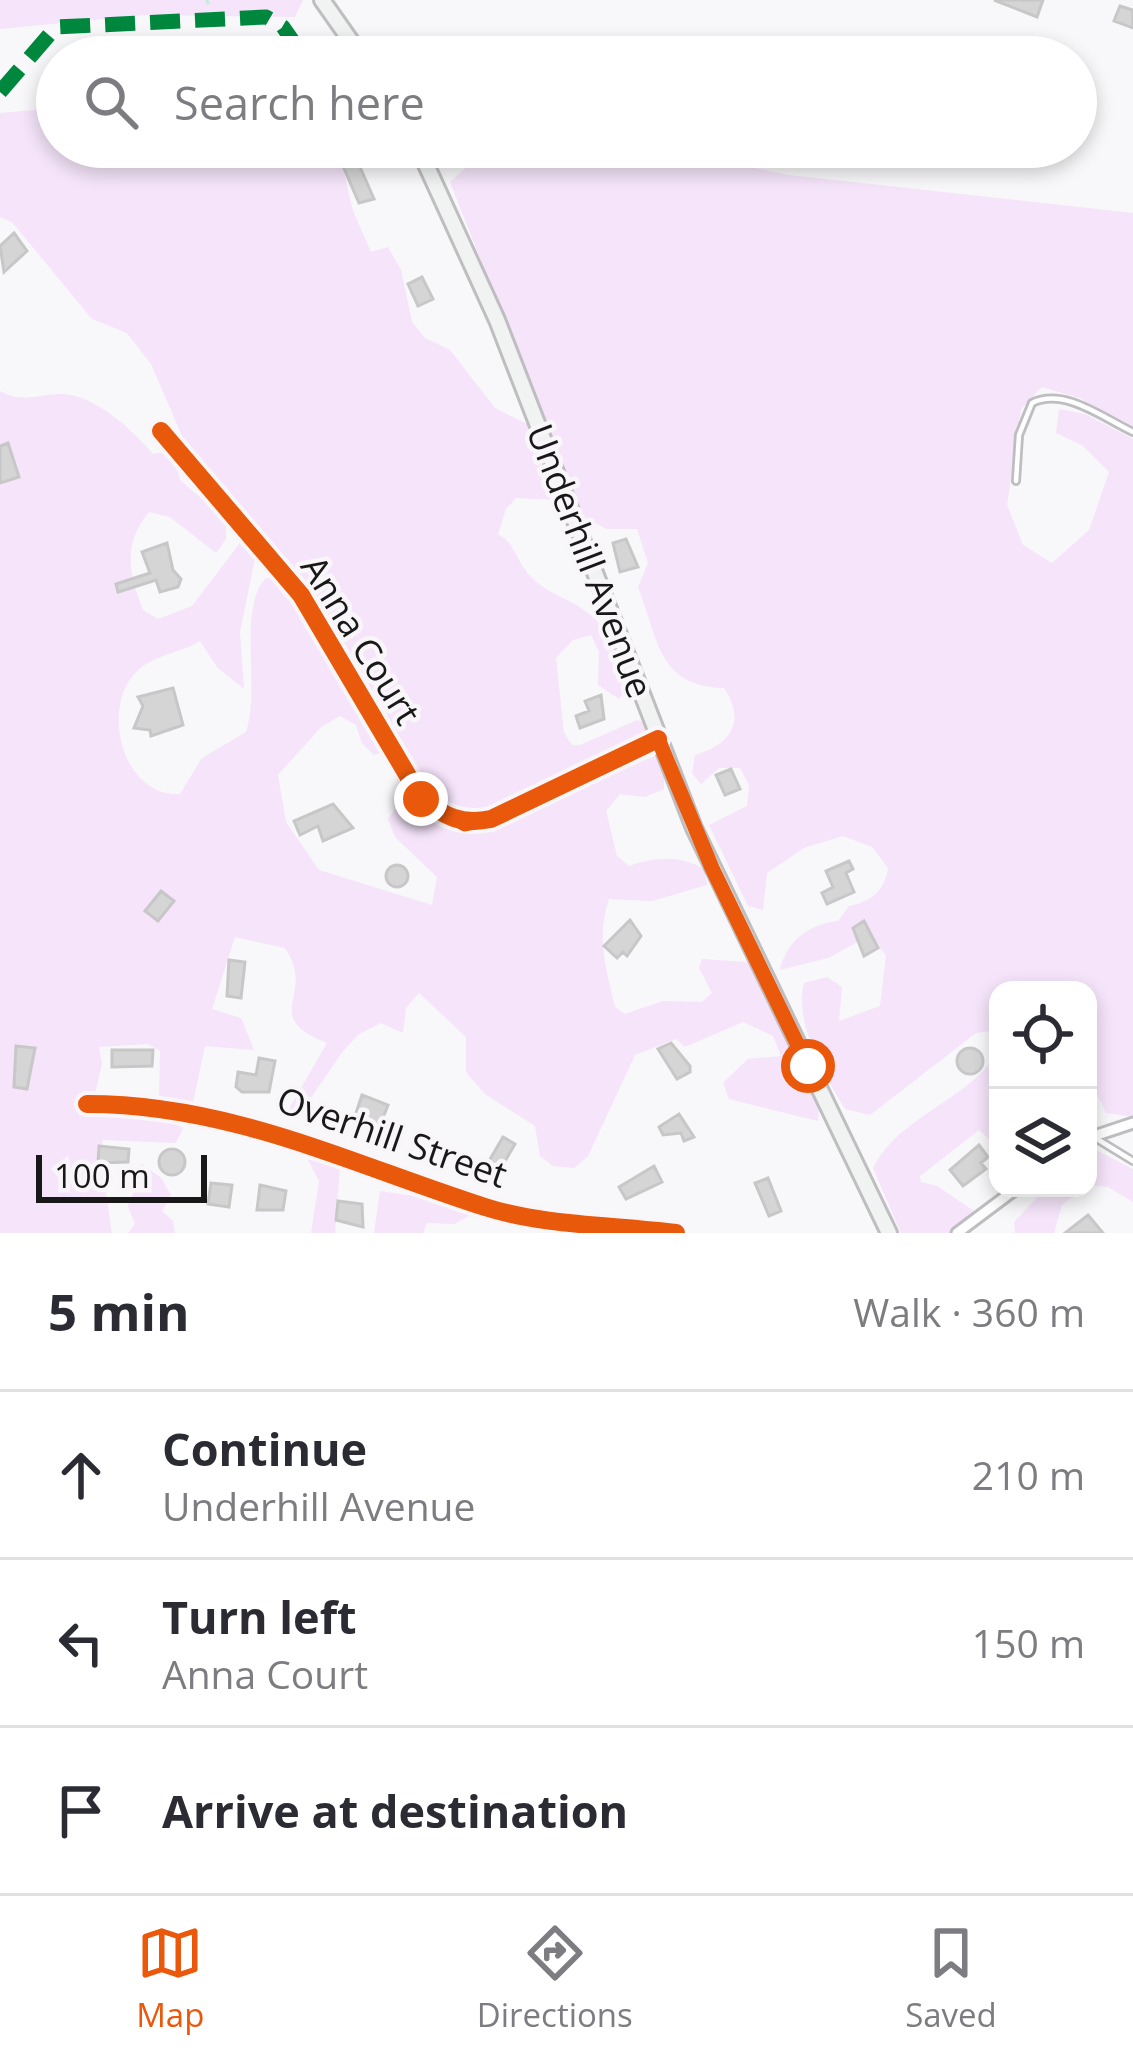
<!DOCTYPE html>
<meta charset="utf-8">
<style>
body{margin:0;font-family:"Open Sans",sans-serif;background:#f7f7f7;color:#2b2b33}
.controls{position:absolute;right:36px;bottom:36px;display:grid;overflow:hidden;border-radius:24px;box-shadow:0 6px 18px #0003}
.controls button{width:108px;height:108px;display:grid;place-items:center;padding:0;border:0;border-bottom:3px solid #e1e1e2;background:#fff;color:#2b2b33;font:60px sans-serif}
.scale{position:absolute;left:36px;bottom:30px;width:171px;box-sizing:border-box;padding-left:12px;border:6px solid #191819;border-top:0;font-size:33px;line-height:42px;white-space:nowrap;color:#191819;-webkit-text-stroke:9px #f9f6fa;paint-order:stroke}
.stop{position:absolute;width:36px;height:36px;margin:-27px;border:9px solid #ea580c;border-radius:50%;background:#fff}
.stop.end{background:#ea580c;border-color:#fff;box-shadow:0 3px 12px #0008}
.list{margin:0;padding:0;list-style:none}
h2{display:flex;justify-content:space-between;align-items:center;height:156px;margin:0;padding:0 48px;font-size:51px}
h2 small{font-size:39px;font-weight:400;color:#7c7c81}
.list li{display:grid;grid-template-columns:78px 1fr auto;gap:36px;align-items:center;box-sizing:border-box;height:168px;padding:0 48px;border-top:3px solid #e1e1e2}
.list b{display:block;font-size:45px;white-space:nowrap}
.list p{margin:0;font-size:39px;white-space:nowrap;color:#7c7c81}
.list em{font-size:39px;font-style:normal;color:#7c7c81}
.icon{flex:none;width:66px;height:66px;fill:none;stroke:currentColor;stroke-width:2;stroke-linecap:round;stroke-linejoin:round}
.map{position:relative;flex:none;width:1133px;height:1233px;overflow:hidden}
.search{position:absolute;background:#fff;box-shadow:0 6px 18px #0003;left:36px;right:36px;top:36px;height:132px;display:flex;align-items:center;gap:30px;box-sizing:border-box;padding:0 42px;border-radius:66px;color:#7c7c81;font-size:45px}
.sheet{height:660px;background:#fff}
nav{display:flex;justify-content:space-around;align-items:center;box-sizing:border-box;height:168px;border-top:3px solid #e1e1e2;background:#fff;font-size:33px;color:#7c7c81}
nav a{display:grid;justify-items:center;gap:6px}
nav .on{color:#ea580c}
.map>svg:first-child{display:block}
</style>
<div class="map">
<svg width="1133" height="1233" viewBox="0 0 1133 1233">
<rect width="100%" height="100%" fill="#f8f7f9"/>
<path fill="#f5e4fa" d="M0 0H303L295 17 145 15 0 29Z
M57 108V147H338L353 211 371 252 388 247 401 270 412 322 425 338 450 350 495 408 531 426 557 500 516 498 506 509 498 534C515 544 515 557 526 571 541 591 561 595 581 608 609 626 620 656 628 687L619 699 598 685 599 652 591 635 573 640 556 658 564 733 572 745H580L637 720 646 723 648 733 641 743 466 820 444 813 410 768 332 630 291 570 189 452 151 364 127 333 92 319 12 222 0 217V113Z
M489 147H652L789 175 1133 213V426L1079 398 1042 387 1021 409 1007 505 1023 545 1052 563 1089 530 1109 472 1082 445 1056 433 1059 409 1085 414 1133 439V1117L1106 1113 1088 1076V990H998V1030L976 1033 870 1115 845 1109C824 1074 794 1024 804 983L827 977 842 987 839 1021 880 1006 886 955 869 936 828 958 780 970C786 941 810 924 838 921L849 906C871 902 885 891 888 868L872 847 843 836 804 848 767 873 763 910 748 906 709 825 747 806 749 785 740 768H719L701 784 692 773 695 755C730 745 747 722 724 688 658 686 659 641 638 587L648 563 637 529H607L582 517 450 182Z
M0 391C28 407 48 388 75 396 104 404 134 432 153 454L164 452 175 461 180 480 226 520V539L216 553 170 517 149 512C122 544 129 575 143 610L158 619 192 606 243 539 256 553 240 632 244 689 217 667 200 641C175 656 144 654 127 684 105 725 128 797 180 794L202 758 246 732C261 688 237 608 266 578L282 581 294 595 381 744V753L374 755 362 743 356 725 340 716 321 727 278 775 286 822 319 870 432 905 437 877 395 837 388 819 395 809 436 824 480 827 655 756 664 772V789L645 797 620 794 606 811 617 856 629 866C656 857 679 855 704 869L707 885 652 901 609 899C596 937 606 969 615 1007L625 1014 663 1001 702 1002 712 993 699 968 702 959 746 962 761 979 819 1104 818 1121 729 1099 723 1083 748 1059 781 1056 773 1036 743 1022 685 1047 676 1039 635 1055 588 1156 574 1168 553 1166 540 1156 535 1126 485 1094 466 1072V1037L419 993 406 1008 403 1033 381 1023 359 1034 343 1051 297 1118 289 1109 327 1043C258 1016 318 995 285 948L235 937 212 1009 241 1018 254 1050 205 1046 192 1107 159 1098 160 1051 148 1044 99 1047 102 1064 95 1095 83 1102V1112L165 1118 183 1128 176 1143 103 1140 97 1167C108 1185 108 1211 112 1233H0Z
M993 1059 998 1062V1148L979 1130 920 1176 921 1182 937 1186 977 1213 948 1233H901L873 1168C899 1117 960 1104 993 1059Z
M1098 1151 1133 1169V1202L1108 1187 1088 1185V1155Z
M323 1159 340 1167 335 1233H311L319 1181 308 1160Z
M142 1164 161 1178 171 1195 162 1211 173 1221 175 1233H128L135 1224 128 1206 134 1191 132 1172Z
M1046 1188H1084L1062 1205 1054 1233H1015L1014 1222Z
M380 1191 456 1202 469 1216 454 1224 427 1223 423 1233H374Z"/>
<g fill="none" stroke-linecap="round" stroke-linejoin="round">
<path stroke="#c5edd5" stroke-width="3" d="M207 0 208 3"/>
</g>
<path fill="#d6d5d6" stroke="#c8c7c8" stroke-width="3" d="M994 0H1043L1037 17Z
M1120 6 1133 10V28L1114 21Z
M353 151 374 199 359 203 339 157Z
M14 233 27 251 4 272 0 246Z
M422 277 433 299 418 306 408 284Z
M8 443 19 477 0 483V446Z
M626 539 638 567 620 572 613 543Z
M167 543 173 570 181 579 178 587 160 592 156 580 118 592 116 584 150 573 142 552Z
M173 688 183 725 151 736 150 730 134 728 143 706 138 697Z
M601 695 604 719 580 728 576 716 589 711 585 701Z
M731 769 740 789 725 795 716 775Z
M333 804 353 828 323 841 318 826 300 835 294 821Z
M849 861 853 869 846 873 854 892 827 904 822 893 833 887 826 871Z
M386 876a11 11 0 1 1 22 0a11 11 0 1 1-22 0Z
M161 891 174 901 158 921 145 911Z
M630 920 641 936 627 956 623 952 617 958 604 946Z
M864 921 878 948 864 956 853 928Z
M229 960 245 962 241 998 227 996Z
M671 1043 690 1066V1072L677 1079 658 1049Z
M16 1046 35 1048 27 1089 14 1087Z
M957 1061a13 13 0 1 1 26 0a13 13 0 1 1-26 0Z
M112 1050H153L152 1066 112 1067Z
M259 1058 275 1061 269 1092H242L236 1087 238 1072 256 1075Z
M362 1095 388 1105 380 1125 355 1116Z
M679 1114 694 1137 684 1141 681 1133 663 1135 659 1127Z
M503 1137 515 1144 501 1168 489 1161Z
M979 1145 988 1157 981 1163 986 1169 963 1186 950 1170Z
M99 1146 129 1149 128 1162 98 1163Z
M159 1162a13 13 0 1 1 26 0a13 13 0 1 1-26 0Z
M654 1166 662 1182 626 1199 619 1187Z
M768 1178 781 1211 769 1216 755 1183Z
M211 1183 232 1185 229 1207 208 1204Z
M260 1185 286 1191 283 1210H257Z
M338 1201 362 1204 363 1227 336 1220Z
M1088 1215 1103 1233H1065Z"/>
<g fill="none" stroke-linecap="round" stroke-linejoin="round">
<g stroke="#bebdbf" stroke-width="10">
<path id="lane" d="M1016 481 1019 435 1032 403C1064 387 1103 418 1133 432
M1097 1139 1133 1161"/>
</g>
<g stroke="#bebdbf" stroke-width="15">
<path id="street" d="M161 431 301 595 421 798C445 817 461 825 491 819L658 739
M87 1104C231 1104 351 1164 485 1207 544 1226 615 1225 676 1233
M1088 1138 1133 1123
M957 1233 1017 1188"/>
</g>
<g stroke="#bebdbf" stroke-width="20">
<path id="secondary" d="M322 0 362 57
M418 147 497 320 694 828 889 1233"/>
</g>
<use href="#lane" stroke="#fefefe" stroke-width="4.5"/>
<use href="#street" stroke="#fefefe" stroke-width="9"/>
<use href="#secondary" stroke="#f1f3f2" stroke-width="14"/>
<path stroke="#00873e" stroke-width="15" stroke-dasharray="30 15" stroke-linecap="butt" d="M0 92 56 27 266 17 283 27 304 57"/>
<g stroke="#f9f6fa" stroke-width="26">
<path id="cycleway" d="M161 431 301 595 421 798C445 817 461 825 491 819L658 739
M87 1104C231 1104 351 1164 485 1207 544 1226 615 1225 676 1233"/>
</g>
<use href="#cycleway" stroke="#e8590c" stroke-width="18"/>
</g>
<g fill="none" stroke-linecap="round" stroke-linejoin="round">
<path stroke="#ea580c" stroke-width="15" d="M421 799 465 824 491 819 658 739 712 868 808 1066"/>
</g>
<g text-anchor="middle" stroke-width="9" stroke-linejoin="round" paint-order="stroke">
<g font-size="36" fill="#191819" stroke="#f9f6fa">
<text transform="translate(590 561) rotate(69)" y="13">Underhill Avenue</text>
<text transform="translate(361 640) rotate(58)" y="13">Anna Court</text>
<text transform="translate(392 1137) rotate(19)" y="13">Overhill Street</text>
</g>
</g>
</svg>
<div class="controls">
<button><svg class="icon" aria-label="locate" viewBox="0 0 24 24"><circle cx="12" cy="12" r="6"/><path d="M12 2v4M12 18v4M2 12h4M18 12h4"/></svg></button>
<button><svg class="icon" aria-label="layers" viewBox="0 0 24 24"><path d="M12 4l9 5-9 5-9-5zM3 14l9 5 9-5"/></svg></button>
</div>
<div class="scale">100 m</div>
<div class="stop" style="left:808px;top:1066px"></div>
<div class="stop end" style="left:421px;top:799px"></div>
<div class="search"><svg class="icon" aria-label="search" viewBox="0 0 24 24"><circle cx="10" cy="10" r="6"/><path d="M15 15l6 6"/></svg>Search here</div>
</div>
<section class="sheet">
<h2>5 min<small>Walk · 360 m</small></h2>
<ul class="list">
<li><svg class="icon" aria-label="ahead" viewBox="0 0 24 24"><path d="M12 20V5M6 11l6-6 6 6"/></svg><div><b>Continue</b><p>Underhill Avenue</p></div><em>210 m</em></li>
<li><svg class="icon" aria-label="left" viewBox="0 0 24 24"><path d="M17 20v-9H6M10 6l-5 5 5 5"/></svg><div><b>Turn left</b><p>Anna Court</p></div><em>150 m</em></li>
<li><svg class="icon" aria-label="arrive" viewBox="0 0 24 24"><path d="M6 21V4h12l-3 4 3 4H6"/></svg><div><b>Arrive at destination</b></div></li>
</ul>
</section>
<nav>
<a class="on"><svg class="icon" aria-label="map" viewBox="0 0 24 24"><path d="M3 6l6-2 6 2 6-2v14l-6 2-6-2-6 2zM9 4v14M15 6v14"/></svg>Map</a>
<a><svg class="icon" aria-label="directions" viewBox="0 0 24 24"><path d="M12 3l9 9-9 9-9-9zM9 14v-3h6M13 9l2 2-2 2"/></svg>Directions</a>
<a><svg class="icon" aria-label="saved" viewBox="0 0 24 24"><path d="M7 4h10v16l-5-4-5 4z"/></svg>Saved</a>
</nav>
